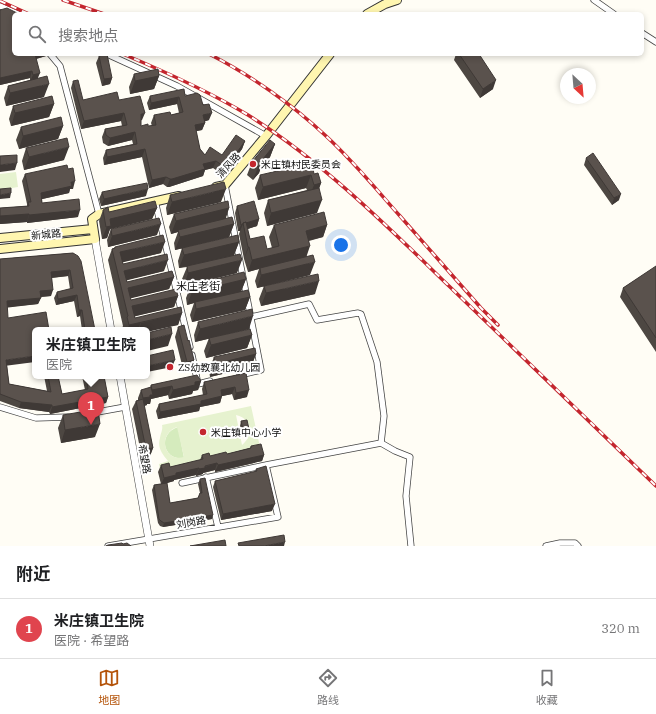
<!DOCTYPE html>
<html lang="zh">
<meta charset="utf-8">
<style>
body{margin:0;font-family:"IBM Plex Serif","Noto Sans SC",serif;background:#f6f6f6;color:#202124}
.compass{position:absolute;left:560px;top:68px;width:36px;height:36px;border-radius:50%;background:#fff;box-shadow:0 2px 6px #0003;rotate:154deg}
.you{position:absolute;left:341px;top:245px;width:14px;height:14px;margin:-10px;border:3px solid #fff;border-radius:50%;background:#1a73e8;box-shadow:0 0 0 6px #1a73e833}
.badge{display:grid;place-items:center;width:26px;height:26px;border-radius:50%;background:#b45309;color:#fff;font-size:13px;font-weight:700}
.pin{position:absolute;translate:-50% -33px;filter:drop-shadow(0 1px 2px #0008)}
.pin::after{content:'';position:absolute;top:21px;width:14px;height:12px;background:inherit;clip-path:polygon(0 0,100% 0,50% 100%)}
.popup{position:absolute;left:32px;top:327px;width:118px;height:52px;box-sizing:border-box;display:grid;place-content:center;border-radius:6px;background:#fff;filter:drop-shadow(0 1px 3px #0005);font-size:13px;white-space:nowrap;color:#757577}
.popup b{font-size:15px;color:#202124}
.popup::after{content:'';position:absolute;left:50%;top:100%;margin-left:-8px;border:8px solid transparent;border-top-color:#fff}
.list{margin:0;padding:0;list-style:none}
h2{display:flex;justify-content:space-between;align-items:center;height:52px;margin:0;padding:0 16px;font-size:17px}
h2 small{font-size:13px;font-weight:400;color:#757577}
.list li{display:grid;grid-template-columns:26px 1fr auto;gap:12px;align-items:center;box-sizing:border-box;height:60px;padding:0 16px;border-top:1px solid #e0e0e0}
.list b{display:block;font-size:15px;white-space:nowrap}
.list p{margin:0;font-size:13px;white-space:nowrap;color:#757577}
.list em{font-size:13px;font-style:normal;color:#757577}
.icon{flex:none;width:22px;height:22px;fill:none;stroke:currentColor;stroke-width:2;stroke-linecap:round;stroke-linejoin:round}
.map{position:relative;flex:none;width:656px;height:546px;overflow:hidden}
.search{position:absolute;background:#fff;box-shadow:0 2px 6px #0003;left:12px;right:12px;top:12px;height:44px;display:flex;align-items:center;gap:10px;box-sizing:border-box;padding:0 14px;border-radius:6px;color:#757577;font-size:15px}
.sheet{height:112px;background:#fff}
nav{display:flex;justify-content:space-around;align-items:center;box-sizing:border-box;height:56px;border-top:1px solid #e0e0e0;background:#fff;font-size:11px;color:#757577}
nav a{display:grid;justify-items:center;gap:2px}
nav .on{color:#b45309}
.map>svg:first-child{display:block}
</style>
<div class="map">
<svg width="656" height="546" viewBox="0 0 656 546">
<rect width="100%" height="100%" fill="#fffdf5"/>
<path fill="#d5ebbd" d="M178 427 184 458C163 461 157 434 178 427Z"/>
<path fill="#e6f2cf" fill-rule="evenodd" d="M16 172 18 187 0 190V174Z
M251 406 260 447 160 469 159 464 168 461C162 454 157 447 160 438 161 432 163 430 162 425ZM236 415C252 419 255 434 242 445ZM177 427 184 457C164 463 157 434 177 427Z"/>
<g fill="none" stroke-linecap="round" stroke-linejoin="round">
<g stroke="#444" stroke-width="7">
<path id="minor" d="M594 0 614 14
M0 6 18 14
M642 33 656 42
M50 54 60 66 99 214
M107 54 177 86 266 136
M225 185 261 370 240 375
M155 201 190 347
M192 355 198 384 210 381
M0 407 36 418 68 417
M92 413 125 407
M381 443 395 451 410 457 406 496 411 546
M206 477 218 527
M182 483 266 465
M108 546 278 517 266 465 381 443 384 416 377 362 361 314 358 313 317 320 309 304 251 317
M546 546 560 543H575L578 546"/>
</g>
<g stroke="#444" stroke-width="8">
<path id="tertiary" d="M95 239 111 330
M120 376 150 546"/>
</g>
<g stroke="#333" stroke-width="10">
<path id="secondary" d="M367 14 385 4 397 0
M216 187 225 185 266 136 330 54
M0 238 93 229
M0 249 95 239 92 219 99 214 179 196"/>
</g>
<use href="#minor" stroke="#fff" stroke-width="5.5"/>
<use href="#tertiary" stroke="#fff" stroke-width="7"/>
<use href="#secondary" stroke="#fff6b0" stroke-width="8"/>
<g stroke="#c4262e" stroke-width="3.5">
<path id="rail" d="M63 0 104 14
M0 1 29 14
M123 54C166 72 208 91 248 115 323 162 386 225 449 286 518 352 587 419 656 486
M209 54C249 74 293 105 326 136 353 161 376 189 400 216 427 247 454 277 481 308L498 325"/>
</g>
<use href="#rail" stroke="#fff" stroke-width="2" stroke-dasharray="6" stroke-linecap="butt"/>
</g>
<path fill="#4d4742" d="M0 10 14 14 46 56 36 59 38 78 44 97 6 106 4 98 8 86 30 80V78L0 85Z
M456 54H479L493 89 480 98 454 60Z
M99 56 112 78 110 84 102 86 96 63Z
M134 74 159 76 154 89 130 94 129 87Z
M73 81 83 100H119L142 120H141V126H152L151 123 154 115H171L179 113 177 104 149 110 147 103 150 96H185L203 105 209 120 205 121V123L202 130 196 131 200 149 205 155H222L245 141 242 149 223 175 213 168 205 170 203 176 169 187H167L163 184 149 188 142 157 104 165 103 158 106 150 133 144 132 140 108 146 103 143 102 137 105 129 122 126 121 121 81 129 71 88Z
M54 104 49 117 11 126 9 119 13 106Z
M63 126 58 139 19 149 16 140 21 127Z
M275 144 270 157 260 170 259 173 253 180 247 175 252 162Z
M26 148 64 160 24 170 22 161Z
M586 158 619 200 612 205 584 165Z
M25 174 73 189H70L69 193 42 199V203L78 217 27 223V222L0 224V208L27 206V204L22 181Z
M314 174 321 183 319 189 317 213 267 226 264 213 268 200 307 190 306 188 258 200 255 188 260 175Z
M102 192 146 196 101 206 99 199Z
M170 195 221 202 167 215 166 208Z
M237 206 259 219 257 226 247 229 250 239 267 249 272 248 269 237 274 225H327L323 237 309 241 306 257 310 275 257 288 255 281 259 269 248 272 244 259 239 234 240 231H238L235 213Z
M157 208 152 219 110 229 107 238 102 239 99 221 103 210 109 212Z
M229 208 225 219 234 224 229 237 175 250 174 243 178 232 171 234 169 227 174 214Z
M111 229 157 235 108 247 107 240Z
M239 242 234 255 237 273 184 286 182 279 187 267 179 268 178 261 182 248Z
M115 247 161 253 122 262 123 264 164 271 126 280 127 282 174 277 169 289 130 298 131 300 178 296 174 307 135 316V318L182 313 178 325 147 330H123L122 328 123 326 108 260 112 249 114 248Z
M73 253 95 330H82L80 316 77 317 74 301 56 305 54 298 57 292 70 289 68 276 52 278 51 296 41 297 38 304 7 307V366L9 384 47 391 44 376H58L62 394 85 390 82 376H104L108 397 106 403 50 414 49 412 19 408 0 401V259Z
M656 267V352L620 297 623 288Z
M246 279 241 291 250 297 245 310 192 322 190 315 194 303 187 305 186 298 191 285Z
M264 286 315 294 261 306 259 299Z
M198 322 249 329 195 342 194 335Z
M178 327 188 341 194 360 191 371 184 373 175 337Z
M252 335 247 348 206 358 204 351 209 338Z
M256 354 251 367 210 377 209 370 214 357Z
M246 373 247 397 234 400 232 394 222 396 220 403 200 407 199 411 158 419 156 411 159 404 203 395 202 389 204 382Z
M172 381H201L198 390 193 391 192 394 169 399 168 395 151 399 150 404H147V405L144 406 153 448 150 456 142 458 132 409 136 401 138 400V398L141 390 150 388 151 385Z
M63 415 95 437 61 443 58 428Z
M241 421 249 429 247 433 242 435 240 426Z
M251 446 264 455 262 461 215 472V470L203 473V474L196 476V475L174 480V481L166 483 170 503 198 498 200 493 198 484 200 479 212 519 163 527 160 526 158 523 152 490 154 485 161 484 158 472 161 465 170 467 200 460 202 455 210 456 227 454 250 448Z
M256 469 272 511 221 520 213 487 215 481 255 472Z"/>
<path fill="#3f3936" d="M34 54H47L46 56 32 60Z
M32 71 30 78 0 85V78Z
M40 73 37 80 30 82 33 75Z
M159 76 154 89 130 94 135 81Z
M112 78 110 84 102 86 104 79Z
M496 80 493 89 480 98 483 89Z
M49 84 44 97 6 106 10 93Z
M179 97 177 104 149 110 151 103Z
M54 104 49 117 11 126 15 113Z
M124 113 121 121 81 129 84 121Z
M145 113 142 120 139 121 141 114Z
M212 113 209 120 200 123 203 115Z
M205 123 202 130 192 132 195 125Z
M63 126 58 139 19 149 23 136Z
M135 132 132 140 108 146 110 138Z
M245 141 242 149 223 175 226 168Z
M275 144 270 157 260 170 259 173 253 180 258 167 263 159Z
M69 147 64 160 24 170 29 157Z
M145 149 142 157 104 165 107 157Z
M216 161 213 168 205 170 203 176 169 187H167L170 179 203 164Z
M17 163 15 170 0 172V165Z
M311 175 306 188 258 200 263 187Z
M166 177 163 184 149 188 152 180Z
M75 181 73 189H70L69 193 38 200 41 193 71 182Z
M321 183 316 196 309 198 314 185Z
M148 189 146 196 101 206 104 199Z
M226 189 221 202 167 215 172 202Z
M11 193 10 198 0 199V195Z
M621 194 619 200 612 205 614 198Z
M322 200 317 213 267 226 271 213Z
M157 208 152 219 110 229 107 238 102 239 110 219Z
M229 208 225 221 178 230V232L171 234 176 221Z
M80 210 78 217 27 223 29 215Z
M29 214 27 222 0 224V216Z
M259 219 257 226 245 230 243 224Z
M161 224 157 235 108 247 112 236Z
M234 224 229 237 175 250 180 237Z
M243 224 240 231H238L241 225Z
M327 225 323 237 302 242 306 231Z
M165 242 161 253 116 264 120 252Z
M239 242 234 255 179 268 184 255Z
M310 246 306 258 260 268 259 269 248 272 252 260Z
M248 247H249L244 259Z
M168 260 164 271 120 282 124 271Z
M242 260 237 273 184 286 188 273Z
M315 262 310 275 257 288 261 275Z
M70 270 68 276 49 278 51 272Z
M174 277 169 289 124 300 128 288Z
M246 279 241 292 195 302 194 303 187 305 192 292Z
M319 281 315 294 261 306 266 293Z
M53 290 51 296 38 297 40 291Z
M77 295 74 301 56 305 58 299Z
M178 296 174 307 128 318 132 306Z
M250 297 245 310 192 322 196 309Z
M41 298 38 304 4 308 7 301Z
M79 310H82L80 316 77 317Z
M182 313 178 325 147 332V330H139L141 323Z
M253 316 249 329 195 342 200 329Z
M141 322 138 330H127L129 325Z
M172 334 168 346 147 351V340Z
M252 335 247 348 206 358 211 345Z
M256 354 251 367 210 377 215 364Z
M35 356V362L4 366 6 360Z
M175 360 172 367 147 372V366Z
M194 360 191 371 184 373 187 362Z
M201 381 198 390 193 391 192 394 169 399 173 390 195 382Z
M172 386 168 395 151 399 150 404H147V405L140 407 143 398 152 390Z
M235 387 232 394 218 397 221 390Z
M249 390 247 397 234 400 236 393Z
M222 396 220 403 200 407 199 411 158 419 160 412 201 401Z
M108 397 106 403 50 414 52 407Z
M21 402 52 405 49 412 19 408Z
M100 424 95 437 61 443 65 430Z
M249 429 247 433 242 435 243 430Z
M153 448 150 456 142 458 146 449Z
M264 455 262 461 215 472 218 465Z
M217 463 215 470 203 473V474L196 476 199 469Z
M199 468 196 475 174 480V481L161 485 164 478 176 473Z
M275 504 272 511 221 520 223 514Z
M213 515 212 519 163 527 164 523Z
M285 542 284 546H264Z"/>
<path fill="#5a524d" stroke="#3f3936" d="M7 8 19 14H14V54H35L40 73 33 75 32 71 0 78V10Z
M107 54 112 78 104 79 99 56Z
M459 54H479L496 80 483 89Z
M158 69 159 76 135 81 134 74Z
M47 76 49 84 10 93 8 86Z
M78 80 83 100 117 92 119 100 140 96 145 113 141 114V126L148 124V126L156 125 154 115 170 112 171 115 183 112 179 97 151 103 150 96 184 89 185 96 197 93 200 95 203 105 209 104 212 113 203 115 205 123 195 125 200 149 205 155 210 147 222 155 236 135 245 141 226 168 216 161 203 164 205 169 172 179H170L166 177 152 180 145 149 107 157 106 150 137 144 135 132 110 138 106 135 105 129 127 125 124 113 84 121 73 81Z
M52 96 54 104 15 113 13 106Z
M61 117 63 126 23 136 21 127Z
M67 138 69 147 29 157 26 148Z
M270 140 275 144 263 159 264 160 258 167 252 162Z
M593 153 621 194 614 198 586 158Z
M17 155V163L0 165V156Z
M312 163 314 174 318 173 321 183 314 185 311 175 263 187 260 175Z
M67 165 68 169 73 168 75 181 71 182 72 186 41 193 42 203 79 199 80 210 29 215V214L0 216V208L29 206 28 202H31L25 174Z
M224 182 226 189 172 202 170 195Z
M147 183 148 189 104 199 102 192Z
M11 188V193L0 195V189Z
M319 188 322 200 271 213 268 200Z
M155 201 157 208 110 219 111 226 106 227 103 210 108 207 109 212Z
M228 201 229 208 176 221 174 214Z
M254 201 259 219 246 223V222L243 223V224L241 225 237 206Z
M324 212 327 225 306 231 310 246 252 260 249 247H248L243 223 246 222 250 239 264 236 267 249 279 246 274 225Z
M232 217 234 224 180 237 178 230Z
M159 218 161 224 112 236 111 229Z
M163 235 165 242 120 252 123 264 167 254 168 260 124 271 127 282 172 271 174 277 128 288 131 300 176 289 178 296 132 306 135 318 181 307 182 313 129 325 127 317 128 316 112 249 115 248V247Z
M238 235 239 242 184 255 182 248Z
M73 253 78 256 81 261 95 330H85L82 310H79L77 295 58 299 57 292 73 288 70 270 51 272 53 290 40 291 41 298 7 301 8 318 46 312 49 330H35V356L6 360 9 384 51 392 48 376H58L62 394 88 389 86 376H104L108 397 52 407V405L21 402 0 394V259Z
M240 254 242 260 188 273 187 266Z
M313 255 315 262 261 275 260 268Z
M656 266V338L623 288Z
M244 272 246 279 192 292 191 285Z
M318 274 319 281 266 293 264 286Z
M248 290 250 297 196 309 195 302Z
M252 309 253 316 200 329 198 322Z
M184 325 188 341 189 340 194 360 187 362 178 327Z
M171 327 172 334 147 340V333Z
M250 329 252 335 211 345 209 338Z
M255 348 256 354 215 364 214 357Z
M173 350 175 360 147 366V356Z
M246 373 249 390 236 393 235 387 221 390 222 396 201 401V404L160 412 159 404 207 394 204 382Z
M197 375 201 381 195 382V385L173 390 172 386 152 390 151 385Z
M151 387 153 395H150V397L143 398 141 390Z
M143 399 153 448 146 449 136 401Z
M98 409 100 424 65 430 63 415Z
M247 420 249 429 243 430 241 421Z
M261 444 264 455 218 465 217 463 205 466V468L199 469V468L176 473V475L164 478 161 465 169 463 170 467 203 459 202 455 209 453 210 456 226 452 227 454 251 448V446Z
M266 466 275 504 223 514 215 481 257 471 256 469Z
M205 478 213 515 164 523 161 521 159 519 154 485 167 483 170 503 198 498 200 493H202L200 479Z
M284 535 285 542 264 546H239L238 543Z
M225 540 226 546H190Z
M122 543 123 544 127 543 131 546H106L108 545Z"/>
<g fill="#c4262e" stroke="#fff" stroke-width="1.5">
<circle cx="253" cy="164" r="4"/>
<circle cx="170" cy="367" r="4"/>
<circle cx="203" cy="432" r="4"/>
</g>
<g text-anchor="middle" stroke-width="4" stroke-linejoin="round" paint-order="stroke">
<g font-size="10" fill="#111" stroke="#fff" text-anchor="start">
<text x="261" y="168">米庄镇村民委员会</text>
<text x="178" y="371">ZS幼教襄北幼儿园</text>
<text x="211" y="436">米庄镇中心小学</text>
</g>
<g font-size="10" fill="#111" stroke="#fff">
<text transform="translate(228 165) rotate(-47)" y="4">清风路</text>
<text transform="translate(46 234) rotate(-6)" y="4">新城路</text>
<text transform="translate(145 459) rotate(80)" y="4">希望路</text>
<text transform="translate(191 522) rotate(-10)" y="4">刘岗路</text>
</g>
<g font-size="11" fill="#111" stroke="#fff">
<text x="198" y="290">米庄老街</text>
</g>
</g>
</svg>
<svg class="compass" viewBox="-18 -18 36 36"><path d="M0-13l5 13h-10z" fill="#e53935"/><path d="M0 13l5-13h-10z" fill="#757577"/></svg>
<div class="you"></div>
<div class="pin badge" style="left:91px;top:425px;background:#e0444e">1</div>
<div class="popup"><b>米庄镇卫生院</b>医院</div>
<div class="search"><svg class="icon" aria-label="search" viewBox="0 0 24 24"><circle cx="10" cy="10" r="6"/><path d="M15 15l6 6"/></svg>搜索地点</div>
</div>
<section class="sheet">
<h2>附近<small></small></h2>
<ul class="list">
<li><span class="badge" style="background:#e0444e">1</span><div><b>米庄镇卫生院</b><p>医院 · 希望路</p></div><em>320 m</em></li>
</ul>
</section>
<nav>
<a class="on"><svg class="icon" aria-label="map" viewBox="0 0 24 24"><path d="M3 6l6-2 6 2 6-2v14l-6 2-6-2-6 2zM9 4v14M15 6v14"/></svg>地图</a>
<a><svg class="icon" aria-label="directions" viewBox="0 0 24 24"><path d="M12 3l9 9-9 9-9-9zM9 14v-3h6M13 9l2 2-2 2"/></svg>路线</a>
<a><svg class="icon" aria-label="saved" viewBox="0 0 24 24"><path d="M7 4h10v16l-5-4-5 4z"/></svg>收藏</a>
</nav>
